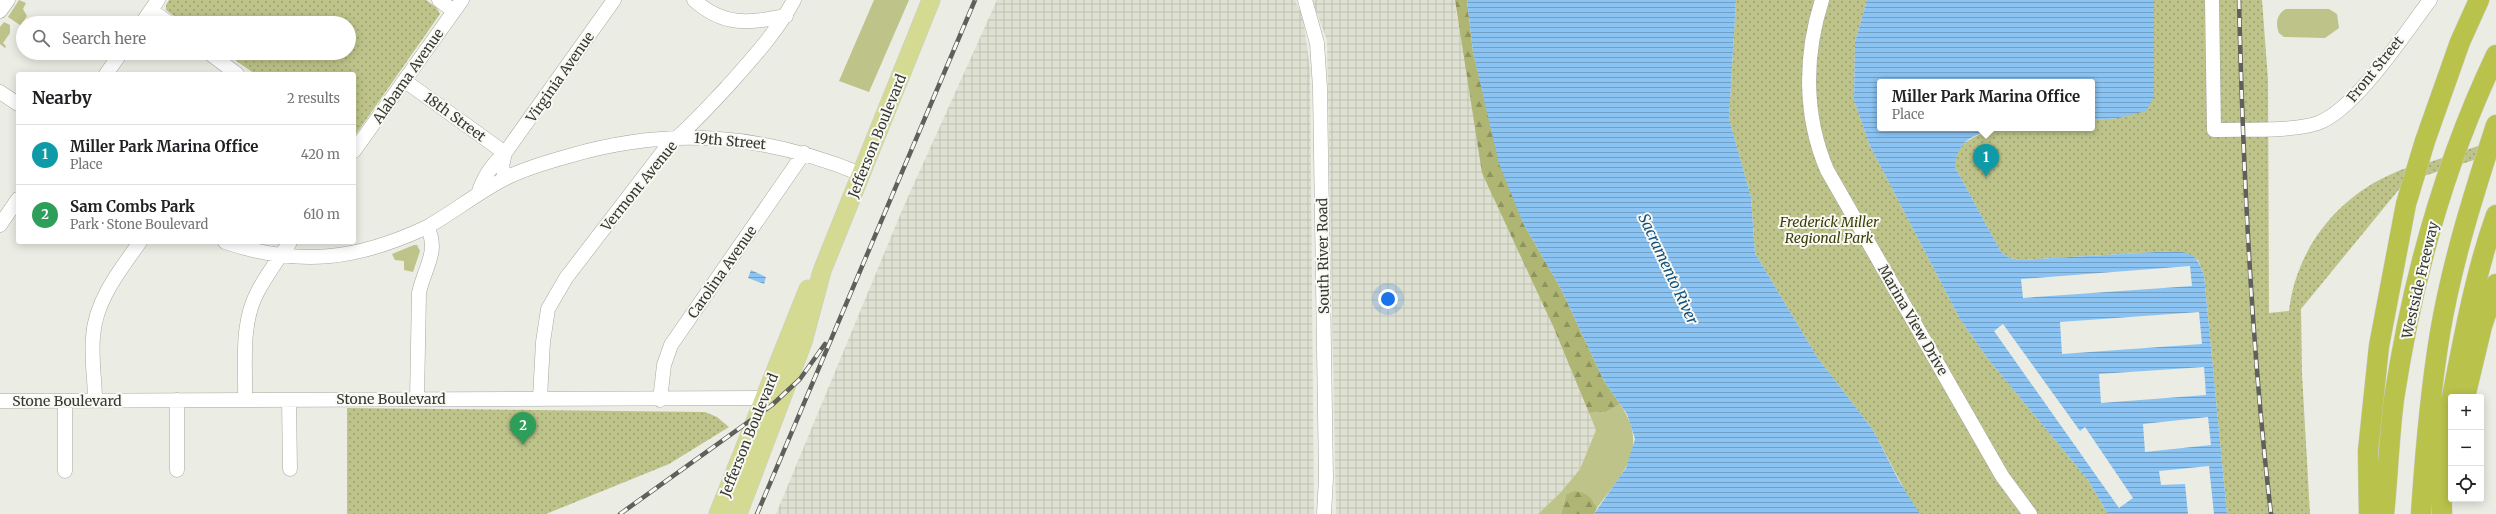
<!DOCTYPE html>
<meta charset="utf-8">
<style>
body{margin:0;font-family:Merriweather,serif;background:#f2f2f2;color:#202124}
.controls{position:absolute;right:12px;bottom:12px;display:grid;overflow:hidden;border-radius:4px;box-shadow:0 2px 10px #0003}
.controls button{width:36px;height:36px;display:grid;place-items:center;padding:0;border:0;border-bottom:1px solid #e0e0e0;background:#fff;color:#202124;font:20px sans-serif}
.you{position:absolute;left:1388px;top:299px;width:14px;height:14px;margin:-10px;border:3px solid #fff;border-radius:50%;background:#1a73e8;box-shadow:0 0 0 6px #1a73e833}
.badge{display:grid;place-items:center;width:26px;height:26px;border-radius:50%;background:#111827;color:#fff;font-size:13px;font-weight:700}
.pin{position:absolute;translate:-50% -33px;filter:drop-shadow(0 1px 2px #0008)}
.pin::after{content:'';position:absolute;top:21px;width:14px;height:12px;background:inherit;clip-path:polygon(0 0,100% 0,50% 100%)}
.popup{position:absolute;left:1877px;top:79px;width:218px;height:52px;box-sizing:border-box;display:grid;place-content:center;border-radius:4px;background:#fff;filter:drop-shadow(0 1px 3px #0005);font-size:13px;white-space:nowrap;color:#757577}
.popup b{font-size:15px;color:#202124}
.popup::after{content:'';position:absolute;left:50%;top:100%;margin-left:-8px;border:8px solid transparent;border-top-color:#fff}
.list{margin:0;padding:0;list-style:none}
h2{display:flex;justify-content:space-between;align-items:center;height:52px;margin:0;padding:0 16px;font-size:17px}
h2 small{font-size:13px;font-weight:400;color:#757577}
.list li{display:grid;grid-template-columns:26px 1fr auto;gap:12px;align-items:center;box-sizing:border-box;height:60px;padding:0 16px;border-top:1px solid #e0e0e0}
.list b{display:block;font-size:15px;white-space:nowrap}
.list p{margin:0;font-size:13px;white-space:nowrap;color:#757577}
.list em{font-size:13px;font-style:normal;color:#757577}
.icon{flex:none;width:22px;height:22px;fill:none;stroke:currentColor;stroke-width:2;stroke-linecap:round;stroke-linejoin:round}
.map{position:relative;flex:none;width:2496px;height:514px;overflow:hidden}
.search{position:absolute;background:#fff;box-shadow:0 2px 10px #0003;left:16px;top:16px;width:340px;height:44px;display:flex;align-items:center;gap:10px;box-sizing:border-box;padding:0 14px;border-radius:22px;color:#757577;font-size:15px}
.panel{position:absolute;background:#fff;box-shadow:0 2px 10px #0003;left:16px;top:72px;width:340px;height:172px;border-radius:4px}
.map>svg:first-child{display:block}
</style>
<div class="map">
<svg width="2496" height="514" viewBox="0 0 2496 514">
<defs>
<pattern id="industrial-grid" width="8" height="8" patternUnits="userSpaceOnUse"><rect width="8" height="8" fill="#dee0d1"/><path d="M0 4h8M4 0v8" fill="none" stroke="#bfc1b4"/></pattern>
<pattern id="forest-firs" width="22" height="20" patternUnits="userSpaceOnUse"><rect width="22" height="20" fill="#afb572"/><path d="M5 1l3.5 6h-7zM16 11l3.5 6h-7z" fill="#8f945e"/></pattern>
<pattern id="park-dots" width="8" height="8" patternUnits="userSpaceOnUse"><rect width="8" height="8" fill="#bdc389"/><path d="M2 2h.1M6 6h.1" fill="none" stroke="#9a9f71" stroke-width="1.8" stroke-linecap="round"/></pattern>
<pattern id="water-rules" width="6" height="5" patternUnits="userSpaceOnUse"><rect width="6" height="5" fill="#8bc3f2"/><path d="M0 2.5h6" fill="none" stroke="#729fc5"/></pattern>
</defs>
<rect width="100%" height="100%" fill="#ebece4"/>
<path fill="url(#industrial-grid)" d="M997 0H1295L1303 17 1310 70 1314 514H776L903 208Z
M1312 0H1455L1457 18 1553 326 1596 430 1580 469 1561 492 1538 514H1336L1327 40Z"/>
<path fill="#bdc389" d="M19 0 26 3 23 9 27 16 22 23 23 27 8 17Z
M874 0H909L869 92 839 81Z
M2286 9H2329L2337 14 2339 28 2325 38 2284 37 2279 33C2275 23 2277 14 2286 9Z
M4 22 10 25V33L3 43 6 46 5 48 0 44V27Z
M414 245H417L420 251 413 272 404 270V261L395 260 392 254Z
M1620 404C1650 448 1623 473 1597 508L1593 501 1566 495 1561 514H1538L1561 492 1580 469 1596 430 1589 413 1606 412Z"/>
<path fill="url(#forest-firs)" d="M1455 0H1467L1473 52 1486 105 1523 223 1561 289 1604 381 1620 404 1606 412 1589 413 1553 326 1482 173Z
M1575 491C1587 493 1592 498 1597 508L1594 514H1561L1566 495Z"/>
<path fill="url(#park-dots)" d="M169 0H426L437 8 440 14 354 137V74H255L225 53H349V23H183L166 10V5Z
M1736 0H1867L1855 42 1854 100 1870 146 1960 319 1988 359 2088 480 2108 514H1920L1914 508 1873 430 1817 357 1755 253 1751 197 1729 119Z
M2154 0H2262L2268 80 2269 313 2289 311C2296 249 2337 197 2394 173 2404 168 2409 168 2421 165 2446 157 2471 148 2496 140V153L2405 182 2301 309 2302 374 2310 514H2227L2204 275 2198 260 2173 251 2020 260 2009 258 2001 252 1955 167C1955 163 1955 156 1957 152 1979 117 2056 128 2092 128V120L2119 118 2154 96Z
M347 408 705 412 717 417 729 427 669 464 546 514H347Z"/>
<path fill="url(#water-rules)" d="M1467 0H1736L1729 119 1751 197 1755 253 1817 357 1873 430 1899 481 1920 514H1594L1626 468 1635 439 1627 414 1604 381 1561 289 1523 223 1499 164 1473 52Z
M1867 0H2154V97L2146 111 2119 118 2092 120V82H1880V128H2010C1983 131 1957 135 1955 167L2001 252 2009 258 2020 260 2173 251C2193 252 2197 257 2204 275L2227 514H2108L2088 480 1988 359 1960 319 1870 146 1854 100 1855 42Z
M751 270 766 277 764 284 748 278Z"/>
<path fill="#ebece4" d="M2190 266 2192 286 2023 298 2021 279Z
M2199 312 2202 344 2062 354 2060 322Z
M2003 324 2080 431 2085 427 2133 498 2119 508 1994 331Z
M2204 367 2206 395 2101 403 2099 374Z
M2208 417 2211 445 2145 452 2143 424Z
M2209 466 2214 514H2188L2185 484 2161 485 2159 471Z"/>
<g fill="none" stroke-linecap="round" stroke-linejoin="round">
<g stroke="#a7a8a0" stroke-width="15">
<path id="minor" d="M439 0 454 11
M694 0C724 27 748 23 786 16
M1305 0 1317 43 1320 88 1326 478 1324 514
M1822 0C1804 56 1804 116 1827 170L2002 476 2030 514
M2212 0 2214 130C2242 129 2292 132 2318 123 2355 110 2405 33 2430 0
M151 10 169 23
M0 11 8 0
M142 23 158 0
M209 53 237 74
M106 74 121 53
M405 81 505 153C491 166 484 176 478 194
M0 92 18 104
M354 151 462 0
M505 178 502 166 505 153 614 0
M0 225 18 199
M225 242C299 267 357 260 427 227
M540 398 543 342 548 309 566 278 668 145C690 128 708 107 727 87 751 60 777 32 794 0
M417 399 419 293C424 268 440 251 427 227 454 212 478 192 506 178 526 168 547 162 569 156 672 126 763 134 861 174
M177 400V470
M245 400C246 364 240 324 258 291 267 274 279 258 290 242
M289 400 290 469
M660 400 664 365 671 345 804 153
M0 401 774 398
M95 401C95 380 91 358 93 337 95 301 120 270 140 242
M65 471V401"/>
</g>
<g stroke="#cbcbca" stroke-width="19">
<path id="major" d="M718 514 808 289
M738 514 803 342 822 271 931 0"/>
</g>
<g stroke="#cbcbca" stroke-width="21">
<path id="highway" d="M2452 397C2464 336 2475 274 2496 215
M2465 397 2482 326 2496 284
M2369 514 2368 451 2379 346 2406 204 2425 141 2460 42 2479 0
M2384 514C2388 476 2389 438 2394 399 2412 280 2444 164 2496 55
M2421 514C2425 453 2430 393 2440 333 2452 262 2474 193 2496 125
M2442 514 2441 467 2451 400"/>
</g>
<use href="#minor" stroke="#fff" stroke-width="14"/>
<use href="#major" stroke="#d5da93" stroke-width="18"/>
<use href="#highway" stroke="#b9c24b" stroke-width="20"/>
<g stroke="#5f5f5b" stroke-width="4.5">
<path id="rail" d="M2239 0C2243 172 2251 343 2271 514
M620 514 772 405 800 379 825 344
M757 514 975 0"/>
</g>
<use href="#rail" stroke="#f8f9f2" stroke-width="3" stroke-dasharray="9" stroke-linecap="butt"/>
</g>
<g text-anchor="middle" stroke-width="4" stroke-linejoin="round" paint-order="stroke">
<g font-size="14" fill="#373734" stroke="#f8f9f2">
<text transform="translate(2375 69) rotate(-51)" y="5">Front Street</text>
<text transform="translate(408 76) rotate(-55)" y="5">Alabama Avenue</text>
<text transform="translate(560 77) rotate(-55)" y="5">Virginia Avenue</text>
<text transform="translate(455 117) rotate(36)" y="5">18th Street</text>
<text transform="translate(877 136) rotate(-68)" y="5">Jefferson Boulevard</text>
<text transform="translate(730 141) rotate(5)" y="5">19th Street</text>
<text transform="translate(639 186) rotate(-51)" y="5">Vermont Avenue</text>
<text transform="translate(1323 256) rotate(-91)" y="5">South River Road</text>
<text transform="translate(722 272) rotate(-55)" y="5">Carolina Avenue</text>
<text transform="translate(2420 280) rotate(-77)" y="5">Westside Freeway</text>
<text transform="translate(1913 320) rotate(60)" y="5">Marina View Drive</text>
<text x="391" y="404">Stone Boulevard</text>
<text x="67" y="406">Stone Boulevard</text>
<text transform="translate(749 435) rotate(-68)" y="5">Jefferson Boulevard</text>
</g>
<g font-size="14" font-style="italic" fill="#3b3e09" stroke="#f8f9f2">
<text x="1829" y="227">Frederick Miller<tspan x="1829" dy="16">Regional Park</tspan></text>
</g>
<g font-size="15" font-style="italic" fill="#10507c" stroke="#f8f9f2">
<text transform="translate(1668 269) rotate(65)" y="5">Sacramento River</text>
</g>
</g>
</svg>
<div class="controls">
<button>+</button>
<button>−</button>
<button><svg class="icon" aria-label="locate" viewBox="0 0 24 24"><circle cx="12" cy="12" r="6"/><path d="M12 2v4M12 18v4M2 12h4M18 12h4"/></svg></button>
</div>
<div class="you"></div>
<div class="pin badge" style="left:1986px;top:177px;background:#0f9aa8">1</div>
<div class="popup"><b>Miller Park Marina Office</b>Place</div>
<div class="pin badge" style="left:523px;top:445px;background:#2e9e5b">2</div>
<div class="search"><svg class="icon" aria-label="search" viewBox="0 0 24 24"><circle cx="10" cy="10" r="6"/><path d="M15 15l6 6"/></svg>Search here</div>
<section class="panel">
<h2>Nearby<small>2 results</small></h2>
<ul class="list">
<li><span class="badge" style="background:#0f9aa8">1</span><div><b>Miller Park Marina Office</b><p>Place</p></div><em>420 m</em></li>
<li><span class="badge" style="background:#2e9e5b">2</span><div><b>Sam Combs Park</b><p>Park · Stone Boulevard</p></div><em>610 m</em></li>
</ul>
</section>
</div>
